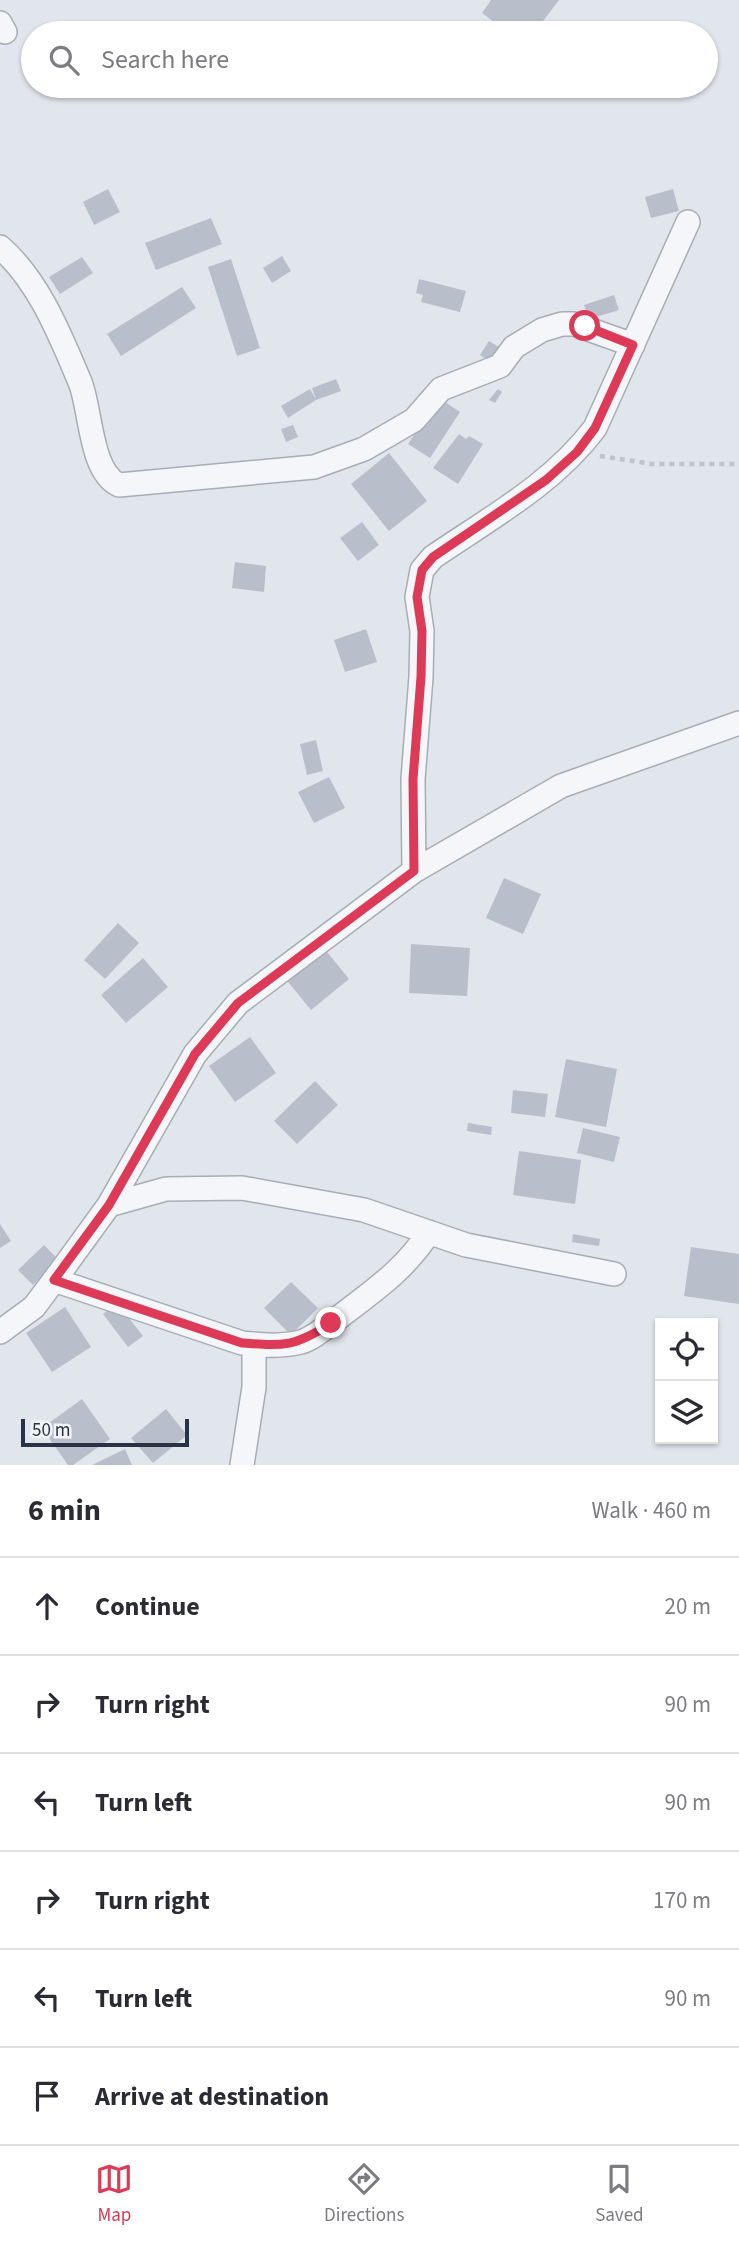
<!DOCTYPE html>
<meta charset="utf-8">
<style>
body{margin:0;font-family:"Source Sans 3",sans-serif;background:#f2f2f3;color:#2b2b33}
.controls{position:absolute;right:21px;bottom:21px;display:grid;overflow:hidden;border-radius:0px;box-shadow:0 2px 5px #0004}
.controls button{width:63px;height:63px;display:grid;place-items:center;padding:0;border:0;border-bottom:2px solid #e1e1e2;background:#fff;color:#2b2b33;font:35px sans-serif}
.scale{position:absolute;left:21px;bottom:18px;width:168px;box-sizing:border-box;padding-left:7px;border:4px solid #283345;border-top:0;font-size:19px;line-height:24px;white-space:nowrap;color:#283345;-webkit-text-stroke:5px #f1f5f8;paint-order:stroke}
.stop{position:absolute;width:21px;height:21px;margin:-16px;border:5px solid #dd3a57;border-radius:50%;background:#fff}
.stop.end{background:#dd3a57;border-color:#fff;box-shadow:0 2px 7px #0008}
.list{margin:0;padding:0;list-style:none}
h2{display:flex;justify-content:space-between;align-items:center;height:91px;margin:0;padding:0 28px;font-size:30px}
h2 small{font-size:23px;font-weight:400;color:#7c7c81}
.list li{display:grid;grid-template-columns:46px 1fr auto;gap:21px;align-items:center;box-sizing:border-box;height:98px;padding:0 28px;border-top:2px solid #e1e1e2}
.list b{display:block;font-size:26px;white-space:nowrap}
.list em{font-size:23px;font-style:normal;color:#7c7c81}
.icon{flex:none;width:38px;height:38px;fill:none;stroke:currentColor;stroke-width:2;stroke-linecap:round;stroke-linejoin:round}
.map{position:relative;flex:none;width:739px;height:1465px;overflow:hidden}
.search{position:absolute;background:#fff;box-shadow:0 2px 5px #0004;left:21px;right:21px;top:21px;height:77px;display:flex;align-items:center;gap:18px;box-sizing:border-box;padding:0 24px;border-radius:38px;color:#7c7c81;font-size:26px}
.sheet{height:679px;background:#fff}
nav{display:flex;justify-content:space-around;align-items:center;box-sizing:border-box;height:98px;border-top:2px solid #e1e1e2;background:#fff;font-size:19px;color:#7c7c81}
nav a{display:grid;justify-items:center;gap:4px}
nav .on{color:#dd3a57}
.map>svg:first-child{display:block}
</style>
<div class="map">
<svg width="739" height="1465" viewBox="0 0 739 1465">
<rect width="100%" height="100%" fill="#e1e6ec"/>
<path fill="#b8bfca" d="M491 0H559L534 33H509L482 13Z
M108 189 120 212 94 225 83 202Z
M673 189 679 211 651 218 645 197Z
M211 218 222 244 156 270 145 243Z
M282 256 291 271 272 283 263 268Z
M82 257 93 273 60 294 49 277Z
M231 259 260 348 237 356 208 267Z
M419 279 466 291 460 312 421 302 423 295 416 293Z
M182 287 196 308 121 356 107 334Z
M614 295 619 310 589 319 584 305Z
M489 341 502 349 494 364 480 355Z
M336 379 341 391 316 400 312 388Z
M310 389 316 400 288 418 281 406Z
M498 389 502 392 495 403 489 400Z
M439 398 460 412 430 458 408 444Z
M293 425 298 437 286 442 281 429Z
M459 434 466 439 469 436 483 444 458 484 433 468Z
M389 453 427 501 389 531 351 484Z
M362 522 379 545 358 561 340 538Z
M235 562 266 566 264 592 232 588Z
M366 629 377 662 345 672 334 640Z
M316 740 323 771 307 775 300 744Z
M329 777 345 808 314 823 298 792Z
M504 878 541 894 523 934 486 918Z
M118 923 139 943 105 979 84 960Z
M411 944 470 948 467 996 409 993Z
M323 947 349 979 311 1010 284 977Z
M143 958 168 987 126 1023 101 995Z
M250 1037 276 1073 235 1102 209 1066Z
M566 1059 617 1069 606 1127 555 1117Z
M315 1081 338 1105 297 1144 274 1121Z
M513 1090 548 1094 545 1117 511 1113Z
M468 1123 492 1127 491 1135 467 1131Z
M583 1128 620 1137 614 1162 577 1153Z
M519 1151 581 1160 575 1204 513 1195Z
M0 1224 11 1241 0 1248Z
M573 1234 600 1239 599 1246 572 1242Z
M44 1245 59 1260 33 1285 18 1270Z
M691 1247 739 1254V1304L684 1296Z
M291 1282 318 1308 291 1335 264 1308Z
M117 1303 143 1336 128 1347 103 1314Z
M65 1307 91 1347 52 1372 26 1333Z
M82 1399 110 1439 73 1465H68L42 1428Z
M166 1409 187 1435 153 1463 131 1438Z
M125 1449 132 1465H92Z"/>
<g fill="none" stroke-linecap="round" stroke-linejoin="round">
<g stroke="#a6adb7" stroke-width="26">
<path id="minor" d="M0 23 5 32
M0 247C39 281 60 335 80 382 91 409 90 472 119 485L314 467 364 449 414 420 441 389 500 366 514 347 542 330 562 324H574L633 345
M414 871 413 779 421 677 422 631 417 597 422 570 433 557C490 518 553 484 595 428L688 222
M109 1205 166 1189 242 1188 364 1210 466 1245 614 1274
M54 1280 242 1343C262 1345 281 1347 301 1342 314 1338 327 1326 338 1318 372 1292 406 1269 429 1232
M0 1332 34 1307 64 1267 109 1205 195 1054 238 1003 414 871 561 786 739 723
M242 1465 254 1387V1344"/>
</g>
<path stroke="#c0c3ca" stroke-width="4.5" stroke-dasharray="5 5" stroke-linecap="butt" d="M600 456 652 464H739"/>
<use href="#minor" stroke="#f5f6f9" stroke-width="23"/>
</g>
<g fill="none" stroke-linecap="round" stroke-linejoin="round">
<path stroke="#dd3a57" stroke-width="9" d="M331 1323C295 1347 284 1346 242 1343L54 1280 109 1205 195 1054 238 1003 414 871 413 779 421 677 422 631 417 597 422 570 433 557 546 480 577 452 595 428 633 345 585 326"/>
</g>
</svg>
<div class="controls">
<button><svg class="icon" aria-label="locate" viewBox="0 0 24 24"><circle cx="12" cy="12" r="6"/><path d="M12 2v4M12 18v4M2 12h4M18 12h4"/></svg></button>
<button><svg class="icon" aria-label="layers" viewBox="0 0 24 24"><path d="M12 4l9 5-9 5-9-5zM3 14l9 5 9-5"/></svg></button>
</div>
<div class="scale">50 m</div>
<div class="stop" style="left:585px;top:326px"></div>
<div class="stop end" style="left:331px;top:1323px"></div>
<div class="search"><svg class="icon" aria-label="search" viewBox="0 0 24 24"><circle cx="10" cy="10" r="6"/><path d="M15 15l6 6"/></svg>Search here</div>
</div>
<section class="sheet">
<h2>6 min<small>Walk · 460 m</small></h2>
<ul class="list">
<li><svg class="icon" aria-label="ahead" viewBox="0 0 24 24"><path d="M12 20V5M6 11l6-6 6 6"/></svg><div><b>Continue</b></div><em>20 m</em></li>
<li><svg class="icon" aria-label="right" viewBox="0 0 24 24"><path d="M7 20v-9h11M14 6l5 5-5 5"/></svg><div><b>Turn right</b></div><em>90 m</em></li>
<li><svg class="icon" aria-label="left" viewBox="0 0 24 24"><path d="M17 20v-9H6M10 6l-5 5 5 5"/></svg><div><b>Turn left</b></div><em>90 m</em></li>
<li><svg class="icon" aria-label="right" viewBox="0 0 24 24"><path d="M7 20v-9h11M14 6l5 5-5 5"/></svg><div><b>Turn right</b></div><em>170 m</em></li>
<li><svg class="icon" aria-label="left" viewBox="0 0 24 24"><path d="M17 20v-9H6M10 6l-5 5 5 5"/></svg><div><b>Turn left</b></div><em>90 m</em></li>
<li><svg class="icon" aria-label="arrive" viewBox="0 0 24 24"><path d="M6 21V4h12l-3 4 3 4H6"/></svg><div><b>Arrive at destination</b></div></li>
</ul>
</section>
<nav>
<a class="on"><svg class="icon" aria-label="map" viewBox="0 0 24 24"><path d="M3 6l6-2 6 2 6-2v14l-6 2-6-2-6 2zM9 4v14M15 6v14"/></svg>Map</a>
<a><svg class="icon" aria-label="directions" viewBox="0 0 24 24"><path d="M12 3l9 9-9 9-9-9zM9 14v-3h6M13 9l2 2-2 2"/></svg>Directions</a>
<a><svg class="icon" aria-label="saved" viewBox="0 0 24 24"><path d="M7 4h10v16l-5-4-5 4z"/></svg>Saved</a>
</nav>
